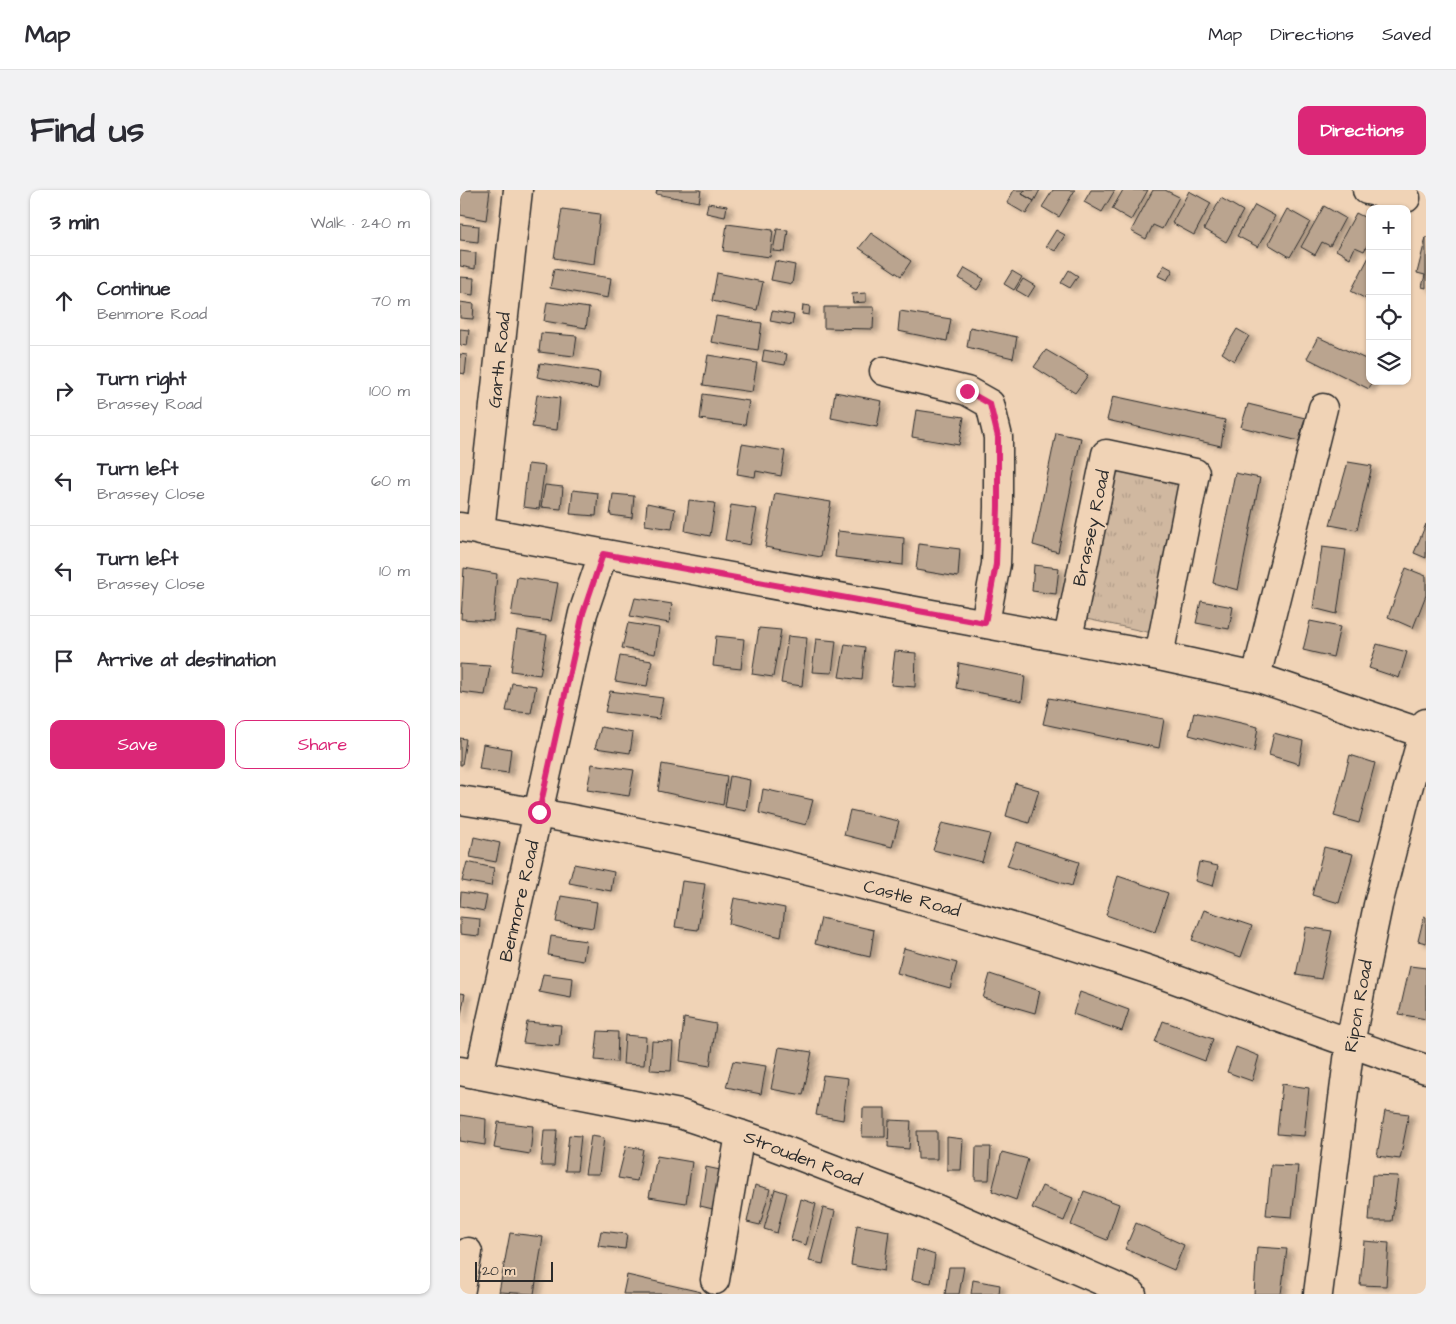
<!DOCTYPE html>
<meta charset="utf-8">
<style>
body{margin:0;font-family:"Architects Daughter",sans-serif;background:#f2f2f3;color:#2b2b33}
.controls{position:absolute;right:15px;top:15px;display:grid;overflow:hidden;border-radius:10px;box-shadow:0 1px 4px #0004}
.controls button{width:45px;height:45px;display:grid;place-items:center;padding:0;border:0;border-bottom:1px solid #e1e1e2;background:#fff;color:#2b2b33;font:25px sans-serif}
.scale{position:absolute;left:15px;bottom:12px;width:78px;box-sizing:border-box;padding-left:5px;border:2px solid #2b2b2b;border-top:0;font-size:14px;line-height:18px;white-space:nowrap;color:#2b2b2b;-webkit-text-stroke:4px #f0d3b6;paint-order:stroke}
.stop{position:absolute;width:15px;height:15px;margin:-11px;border:4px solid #db2777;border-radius:50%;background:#fff}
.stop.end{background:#db2777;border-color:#fff;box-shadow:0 1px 5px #0008}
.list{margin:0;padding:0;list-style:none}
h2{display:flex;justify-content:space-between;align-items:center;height:65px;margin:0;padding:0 20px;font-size:21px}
h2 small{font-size:16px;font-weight:400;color:#7c7c81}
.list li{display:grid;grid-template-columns:32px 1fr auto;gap:15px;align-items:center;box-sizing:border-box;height:90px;padding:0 20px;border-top:1px solid #e1e1e2}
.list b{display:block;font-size:19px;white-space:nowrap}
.list p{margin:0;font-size:16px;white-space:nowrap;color:#7c7c81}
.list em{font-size:16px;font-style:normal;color:#7c7c81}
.actions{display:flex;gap:10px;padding:15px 20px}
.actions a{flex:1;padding:11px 0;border:1px solid #db2777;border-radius:10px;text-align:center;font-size:18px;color:#db2777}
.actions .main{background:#db2777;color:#fff}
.icon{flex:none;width:28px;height:28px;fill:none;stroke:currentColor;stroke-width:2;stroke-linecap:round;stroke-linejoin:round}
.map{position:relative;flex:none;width:966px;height:1104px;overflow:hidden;border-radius:10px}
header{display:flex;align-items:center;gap:30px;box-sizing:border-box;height:70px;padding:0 25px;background:#fff;border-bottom:1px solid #e1e1e2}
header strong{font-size:24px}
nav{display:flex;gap:28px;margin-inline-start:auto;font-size:18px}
.intro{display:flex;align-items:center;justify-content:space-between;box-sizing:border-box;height:120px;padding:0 30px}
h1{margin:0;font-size:35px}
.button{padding:12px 22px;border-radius:10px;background:#db2777;color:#fff;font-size:18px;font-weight:700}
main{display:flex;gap:30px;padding:0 30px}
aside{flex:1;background:#fff;border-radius:10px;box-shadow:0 1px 4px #0004}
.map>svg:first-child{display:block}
</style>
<header>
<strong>Map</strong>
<nav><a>Map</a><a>Directions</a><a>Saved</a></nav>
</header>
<div class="intro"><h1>Find us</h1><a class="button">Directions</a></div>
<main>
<aside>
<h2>3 min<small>Walk · 240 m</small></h2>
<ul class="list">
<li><svg class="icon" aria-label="ahead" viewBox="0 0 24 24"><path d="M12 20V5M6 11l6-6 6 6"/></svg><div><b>Continue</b><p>Benmore Road</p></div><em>70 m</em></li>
<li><svg class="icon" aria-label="right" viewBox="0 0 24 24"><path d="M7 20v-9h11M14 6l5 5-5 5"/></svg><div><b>Turn right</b><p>Brassey Road</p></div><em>100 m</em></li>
<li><svg class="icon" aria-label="left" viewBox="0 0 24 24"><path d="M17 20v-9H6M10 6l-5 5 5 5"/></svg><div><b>Turn left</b><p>Brassey Close</p></div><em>60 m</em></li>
<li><svg class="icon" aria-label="left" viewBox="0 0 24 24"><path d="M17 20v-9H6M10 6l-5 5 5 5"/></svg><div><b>Turn left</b><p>Brassey Close</p></div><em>10 m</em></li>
<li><svg class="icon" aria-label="arrive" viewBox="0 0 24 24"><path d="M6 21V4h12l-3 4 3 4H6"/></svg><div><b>Arrive at destination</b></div></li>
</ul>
<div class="actions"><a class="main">Save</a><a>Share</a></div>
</aside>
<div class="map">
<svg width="966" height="1104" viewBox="0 0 966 1104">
<defs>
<pattern id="grass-tufts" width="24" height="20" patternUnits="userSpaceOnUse" patternTransform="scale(1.25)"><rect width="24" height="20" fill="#d0b8a0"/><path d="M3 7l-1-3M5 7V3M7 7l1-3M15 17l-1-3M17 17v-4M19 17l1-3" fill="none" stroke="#b39e8a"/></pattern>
<filter id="shadow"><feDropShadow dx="5.5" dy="3" stdDeviation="2.5" flood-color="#0004"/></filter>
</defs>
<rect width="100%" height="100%" fill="#f0d3b6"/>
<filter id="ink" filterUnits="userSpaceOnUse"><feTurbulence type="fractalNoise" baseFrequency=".02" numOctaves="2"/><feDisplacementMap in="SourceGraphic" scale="10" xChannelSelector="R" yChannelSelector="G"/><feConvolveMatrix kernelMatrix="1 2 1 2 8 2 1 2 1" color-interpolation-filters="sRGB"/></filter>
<g filter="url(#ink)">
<path fill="url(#grass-tufts)" stroke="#7e7266" d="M656 279 723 292 692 443 617 427Z"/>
<path fill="#baa48f" stroke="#2b2b2b" filter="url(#shadow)" d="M0 0H30L26 30 0 25Z
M197 0H241L239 12 196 4Z
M554 0H565L562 4 574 11 566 24 547 13Z
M565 0H580L574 11 562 4Z
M593 0H615L599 27 582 17Z
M631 0H655L642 22 624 12Z
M663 0H688L671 30 652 19Z
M693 0H705L719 7 702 39 693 35 686 49 671 41Z
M729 1 751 13 734 45 712 33Z
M761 8 783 21 766 52 744 39Z
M248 13 267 16 265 27 246 23Z
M795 15 815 26 798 57 777 46Z
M864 16 885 28 870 56 862 52 855 65 841 57Z
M102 19 140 24 134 74 94 68Z
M827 19 850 32 830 67 808 54Z
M896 23 910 30V50L904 61 895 57 890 68 876 60Z
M0 34 19 36 18 52 0 50Z
M267 34 313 40 310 67 263 61Z
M317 39 328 40 325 62 313 61Z
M596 40 605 45 595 61 586 56Z
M411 43 451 71 441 86 399 58Z
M966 47V98L962 97 965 85 957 83Z
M0 61 16 63 15 79 0 76Z
M910 65V111L891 101Z
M315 71 335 75 332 94 311 90Z
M704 75 713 80 707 90 698 86Z
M505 78 524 89 517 100 499 88Z
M94 79 151 88 148 108 90 98Z
M609 80 618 86 610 98 601 93Z
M552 81 562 87 554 100 544 94Z
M257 83 303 92 297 120 252 111Z
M0 87 14 88 13 105 0 103Z
M563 89 575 96 568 107 556 100Z
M406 103V112L393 113 392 104Z
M0 112 14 114 13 129 0 128Z
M87 112 129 118 126 138 84 131Z
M343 115 350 116 349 125 342 124Z
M364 117H414L413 139 364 138Z
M312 121 334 125 332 135 310 131Z
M440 121 491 129 487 151 438 141Z
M256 126 302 133 298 160 251 152Z
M510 137 557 147 553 168 507 157Z
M0 139 9 140 7 156 0 155Z
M777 139 789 146 774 171 762 163Z
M81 143 117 146 114 166 79 162Z
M858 147 910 171V191H912L909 199 847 168Z
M304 160 327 164 325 175 302 171Z
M586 160 628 185 615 203 574 177Z
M0 164 7 165 5 184 0 183Z
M248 165 297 173 292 202 243 195Z
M80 173 140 182 138 199 77 187Z
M375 202 422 211 417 237 371 228Z
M243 204 289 211 285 235 240 229Z
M77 205 100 208 97 240 72 237Z
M653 206 765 230 761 256 647 230Z
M788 214 845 228 839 251 781 237Z
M456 220 504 227 499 255 452 247Z
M596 243 621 248 598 362 573 355Z
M282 254 325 261 321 286 296 281 295 287 277 284Z
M888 272 912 276 897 340 870 335Z
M68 274 85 276 79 319 63 317Z
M775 283 800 288 778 400 753 393Z
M85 295 103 297 101 319 81 317Z
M113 300 138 303 136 326 110 324Z
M315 303 371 312 361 367 305 357Z
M153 304 174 306 172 328 150 325Z
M229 310 255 313 250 346 225 341Z
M187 313 215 319 212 339 185 335Z
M271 315 297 319 290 355 265 350Z
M966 334V368L954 363Z
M378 341 444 348 443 375 375 367Z
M459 354 500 359 498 387 456 380Z
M862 357 886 360 877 424 853 418Z
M574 375 599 378 596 404 572 401Z
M4 378 37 384 33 431 1 429Z
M946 378 966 386V405L953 438 928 427Z
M57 387 98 393 91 431 51 426Z
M175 408 212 414 209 433 170 426Z
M741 411 773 417 769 439 736 433Z
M850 431 880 437 873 467 843 460Z
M168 433 199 438 195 464 162 458Z
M299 438 321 440 313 487 292 484Z
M57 440 87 445 80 485 51 481Z
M256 446 284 449 281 479 253 476Z
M328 446 347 448 342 496 321 493Z
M356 449 376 451 372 483 352 482Z
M385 454 405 457 402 490 379 487Z
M917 454 947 462 939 488 909 478Z
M435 461 456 463 455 497 431 495Z
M160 466 192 471 187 496 155 491Z
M499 473 565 486 562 511 496 498Z
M0 474 30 476 25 505 0 502Z
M52 493 76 496 71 523 46 521Z
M150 501 203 508 199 529 145 522Z
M589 508 704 529 699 558 583 534Z
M734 522 798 537 794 562 729 545Z
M141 537 173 543 170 563 135 558Z
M814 543 843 551 839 574 809 565Z
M0 548 6 549 2 575H0Z
M23 554 51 559 48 583 19 579Z
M890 565 915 573 899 633 874 626Z
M132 574 174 580 169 606 127 600Z
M202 574 267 586 263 615 198 601Z
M270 586 290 590 286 621 265 617Z
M555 593 579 600 569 633 546 626Z
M303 599 353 610 346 635 299 623Z
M390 620 439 631 432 657 384 645Z
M482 633 530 644 522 672 473 660Z
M14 647 40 653 36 672 10 667Z
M556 652 619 672 612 696 547 676Z
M864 657 893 664 879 713 852 705Z
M7 672 34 678 31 696 2 691Z
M739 672 758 676 753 696 735 691Z
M114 674 154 682 151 701 109 693Z
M658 686 708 703 695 742 646 725Z
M222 691 245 694 238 740 215 737Z
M1 702 27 706 24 721 0 716Z
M101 706 137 712 133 738 96 732Z
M274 708 325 718 321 747 269 734Z
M744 720 792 736 781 767 732 750Z
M964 726 966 727V753L958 751Z
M0 727 20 729 19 746 0 744Z
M361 728 414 740 410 767 355 754Z
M846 737 872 741 861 789 836 785Z
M91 746 126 751 123 771 88 765Z
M444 758 497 773 490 798 437 783Z
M950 776 966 778V829L939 824Z
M83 784 113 788 111 808 79 802Z
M530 784 580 801 575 823 523 808Z
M620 802 669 820 662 841 613 824Z
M0 803 5 804 0 830Z
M224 828 256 834 250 876 220 871Z
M703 831 753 849 745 871 695 852Z
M67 832 101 835 99 856 63 853Z
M138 841 158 842 157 872 135 870Z
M165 845 186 847 184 875 163 874Z
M192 851 213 852 211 881 190 880Z
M319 857 352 862 343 905 311 899Z
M776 857 799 866 792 891 767 882Z
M273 871 306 876 301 904 266 897Z
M363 885 388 888 383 930 356 925Z
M822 894 849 898 844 946 817 944Z
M403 918H425V947H402Z
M925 921 949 924 940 969 917 966Z
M0 925 26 929 25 955 0 951Z
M429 930 451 931 449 959 428 957Z
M38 932 73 936 70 964 34 958Z
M84 940H97L94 976H81Z
M457 941H477V969H458Z
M109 945 121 946 117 981H105Z
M131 946 144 948 139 984H125Z
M487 947 503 949 501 980H487Z
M166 956 183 959 177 991 158 988Z
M516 957H531L529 990H515Z
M542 962 568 969 556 1010 532 1001Z
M197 966 232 972 226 1013 189 1007Z
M811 975 838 976 832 1027 806 1025Z
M246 977 260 980 253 1019 240 1016Z
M912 985 938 986 932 1031H909Z
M295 995 310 999 300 1035 287 1032Z
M582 996 613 1008 604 1031 572 1018Z
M315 999 327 1003 317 1043 304 1039Z
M624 1001 659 1014 647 1050 611 1035Z
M341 1009 356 1014 346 1055 331 1050Z
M363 1018 375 1021 363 1074 349 1071Z
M676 1033 724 1055 714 1080 665 1059Z
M397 1035 429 1041 424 1081 391 1075Z
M141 1041 167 1044 165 1059 138 1056Z
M50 1043 83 1047 74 1104 39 1102Z
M904 1051 929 1053 926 1096 900 1095Z
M797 1057 827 1059 821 1104H794Z
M457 1059 475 1065 471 1093 452 1090Z
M489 1077H504L499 1104H485Z
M167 1085 241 1102 240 1104H163Z
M513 1090 540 1095 539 1104H511Z"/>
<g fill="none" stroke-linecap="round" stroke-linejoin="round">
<g stroke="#2b2b2b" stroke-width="31">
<path id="minor" d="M907 0 946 8
M424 181 507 201 530 214 538 247V317L536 374 525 433
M0 337 699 466 796 487 962 543
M20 341 58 0
M608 448 646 264 735 283 699 466
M796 487 863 218
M0 610C228 645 452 703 671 774 706 785 741 799 776 812 839 835 902 858 966 879
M0 881 220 924 303 952 477 1019 672 1104
M19 884 123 423 143 364
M255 1090 280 944
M0 1104 8 1062
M858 1104 890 854 902 792 918 715 944 613 966 533"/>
</g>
<use href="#minor" stroke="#f0d3b6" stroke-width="28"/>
</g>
</g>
<g fill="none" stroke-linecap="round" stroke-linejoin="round" filter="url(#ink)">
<path stroke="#db2777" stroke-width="6" d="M79 622 123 423 143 364 525 433 536 374 538 317V247L530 214 507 201"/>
</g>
<g text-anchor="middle" stroke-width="4.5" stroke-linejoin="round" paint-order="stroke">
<g font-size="18" fill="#2b2b2b" stroke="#f0d3b6">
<text transform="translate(39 170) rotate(-84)" y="6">Garth Road</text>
<text transform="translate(631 338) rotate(-78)" y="6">Brassey Road</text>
<text transform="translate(452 708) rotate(15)" y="6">Castle Road</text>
<text transform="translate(59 711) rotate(-77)" y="6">Benmore Road</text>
<text transform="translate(898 816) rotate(-80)" y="6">Ripon Road</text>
<text transform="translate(343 968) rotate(21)" y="6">Strouden Road</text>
</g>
</g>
</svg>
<div class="controls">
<button>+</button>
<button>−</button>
<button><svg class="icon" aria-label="locate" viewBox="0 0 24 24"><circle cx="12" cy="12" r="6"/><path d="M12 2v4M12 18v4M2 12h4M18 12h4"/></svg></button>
<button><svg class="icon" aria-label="layers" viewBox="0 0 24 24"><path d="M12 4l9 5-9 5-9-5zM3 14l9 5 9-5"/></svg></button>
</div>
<div class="scale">20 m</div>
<div class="stop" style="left:79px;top:622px"></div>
<div class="stop end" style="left:507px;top:201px"></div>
</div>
</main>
